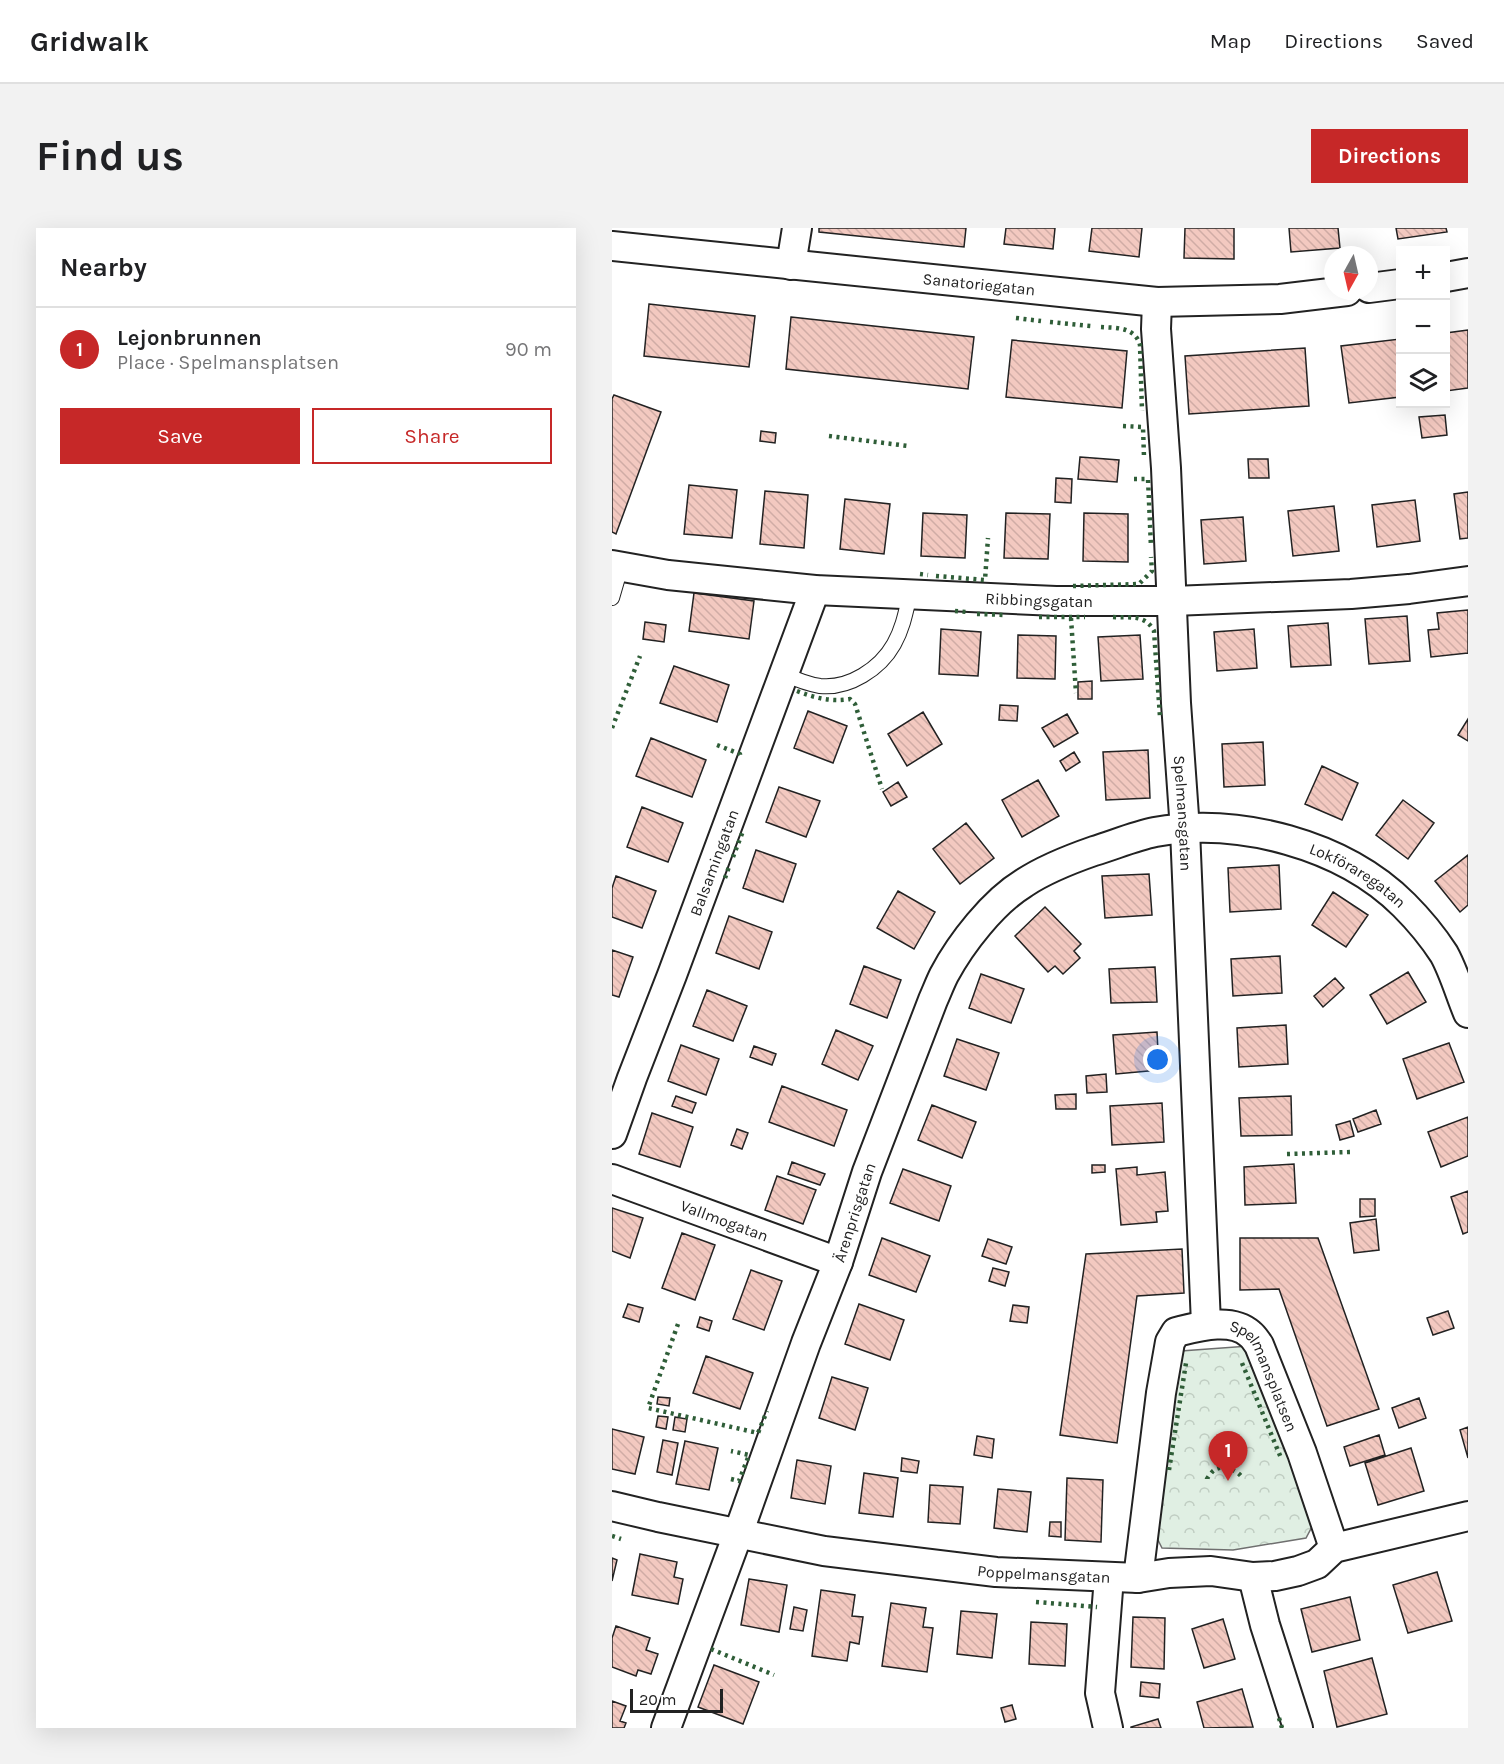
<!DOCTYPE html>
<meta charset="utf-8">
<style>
body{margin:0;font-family:Karla,sans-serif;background:#f2f2f2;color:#202124}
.controls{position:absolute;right:18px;top:18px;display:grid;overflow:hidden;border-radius:0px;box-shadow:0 6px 24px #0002}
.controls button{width:54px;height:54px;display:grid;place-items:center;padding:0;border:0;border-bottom:2px solid #e0e0e0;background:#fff;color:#202124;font:30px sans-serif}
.compass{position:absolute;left:712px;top:18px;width:54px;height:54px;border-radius:50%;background:#fff;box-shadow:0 6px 24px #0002;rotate:188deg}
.scale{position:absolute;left:18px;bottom:15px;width:93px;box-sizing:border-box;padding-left:6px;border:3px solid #222;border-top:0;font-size:16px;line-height:21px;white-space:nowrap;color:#222;-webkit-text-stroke:4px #fff;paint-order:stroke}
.you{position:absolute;left:546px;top:832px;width:21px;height:21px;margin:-15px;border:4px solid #fff;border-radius:50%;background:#1a73e8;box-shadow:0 0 0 9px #1a73e833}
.badge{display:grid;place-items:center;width:39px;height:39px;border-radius:50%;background:#c62828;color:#fff;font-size:20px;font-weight:700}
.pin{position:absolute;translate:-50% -50px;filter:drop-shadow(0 2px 3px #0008)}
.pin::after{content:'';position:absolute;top:32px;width:21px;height:18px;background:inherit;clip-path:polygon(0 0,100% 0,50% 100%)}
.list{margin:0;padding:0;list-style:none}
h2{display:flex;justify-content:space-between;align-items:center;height:78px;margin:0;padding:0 24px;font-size:26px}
h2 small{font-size:20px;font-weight:400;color:#757577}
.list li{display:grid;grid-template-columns:39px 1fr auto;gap:18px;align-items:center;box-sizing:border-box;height:84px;padding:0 24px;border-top:2px solid #e0e0e0}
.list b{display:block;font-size:22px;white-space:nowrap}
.list p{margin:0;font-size:20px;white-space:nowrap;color:#757577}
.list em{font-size:20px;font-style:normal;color:#757577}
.actions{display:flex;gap:12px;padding:18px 24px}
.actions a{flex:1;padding:14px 0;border:2px solid #c62828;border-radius:0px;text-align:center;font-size:21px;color:#c62828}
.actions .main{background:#c62828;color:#fff}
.icon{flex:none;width:33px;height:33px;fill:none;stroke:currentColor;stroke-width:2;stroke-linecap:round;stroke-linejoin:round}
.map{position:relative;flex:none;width:856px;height:1500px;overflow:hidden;border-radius:0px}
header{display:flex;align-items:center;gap:36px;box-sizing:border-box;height:84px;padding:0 30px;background:#fff;border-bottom:2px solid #e0e0e0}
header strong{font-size:28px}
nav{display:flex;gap:33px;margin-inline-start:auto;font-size:21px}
.intro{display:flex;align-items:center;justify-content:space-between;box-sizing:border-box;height:144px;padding:0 36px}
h1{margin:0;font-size:42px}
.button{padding:15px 27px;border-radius:0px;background:#c62828;color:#fff;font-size:21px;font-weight:700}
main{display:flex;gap:36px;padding:0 36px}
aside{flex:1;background:#fff;border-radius:0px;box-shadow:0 6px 24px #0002}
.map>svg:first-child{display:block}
</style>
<header>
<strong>Gridwalk</strong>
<nav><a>Map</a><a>Directions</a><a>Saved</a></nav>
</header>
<div class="intro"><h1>Find us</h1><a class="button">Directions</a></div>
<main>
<aside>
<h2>Nearby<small></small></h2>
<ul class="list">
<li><span class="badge">1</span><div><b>Lejonbrunnen</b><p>Place · Spelmansplatsen</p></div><em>90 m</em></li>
</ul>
<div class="actions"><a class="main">Save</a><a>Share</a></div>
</aside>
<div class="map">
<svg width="856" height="1500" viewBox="0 0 856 1500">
<defs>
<pattern id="park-crowns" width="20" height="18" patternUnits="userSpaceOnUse" patternTransform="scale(1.5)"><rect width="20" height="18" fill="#e0efe3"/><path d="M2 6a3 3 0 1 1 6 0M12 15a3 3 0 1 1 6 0" fill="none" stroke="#c0cdc2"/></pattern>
<pattern id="building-back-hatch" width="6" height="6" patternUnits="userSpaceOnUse" patternTransform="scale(1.5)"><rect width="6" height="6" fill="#f3c9c0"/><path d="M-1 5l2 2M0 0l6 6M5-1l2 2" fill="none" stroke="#d0aca5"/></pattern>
</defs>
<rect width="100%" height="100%" fill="#fff"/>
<path fill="url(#park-crowns)" stroke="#6f6f6f" stroke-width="1.5" d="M637 1118 702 1295 694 1310 621 1322 550 1320 545 1310 569 1123Z"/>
<path fill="url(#building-back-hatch)" stroke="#222" stroke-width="1.5" d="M207 0H354L352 19 207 4Z
M394 0H443L441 21 392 16Z
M480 0H530L527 29 477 23Z
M573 0H622V31L572 30Z
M677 0H726L728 20 679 24Z
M784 0H834L835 4 786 11Z
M37 76 143 88 137 139 32 128Z
M179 89 362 109 356 161 174 141Z
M856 102V160L834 163V105Z
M788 111V169L737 175 729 118Z
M400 112 515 123 510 180 394 169Z
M693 120 697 178 577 186 573 128Z
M2 167 49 184 4 306 0 304V171Z
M833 187 835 207 810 210 807 189Z
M149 203 164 205 163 215 148 213Z
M468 229 507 232 505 254 466 251Z
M636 231H656L657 250H637Z
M444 250 460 251 459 275 443 274Z
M77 257 125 262 120 310 72 306Z
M153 263 196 267 192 320 148 316Z
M856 264V310L848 311 842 266Z
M233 271 278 276 272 326 228 321Z
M803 272 808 313 765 319 760 277Z
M722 278 727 323 681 328 676 283Z
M311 285 355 287 353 330 309 328Z
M394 285 438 286 436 331 392 330Z
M472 285 516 286V334L471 333Z
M631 289 634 333 592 336 589 292Z
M82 365 142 373 137 411 77 403Z
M856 382V426V425L819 429 816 402 827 401 825 385Z
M795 388 798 433 757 436 753 391Z
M33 394 54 397 52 414 31 411Z
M716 395 719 437 679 439 676 398Z
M329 401 369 404 366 448 327 446Z
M642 401 645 440 605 443 602 404Z
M406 407 444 408 443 451 405 450Z
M528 407 531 451 489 453 486 409Z
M62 438 117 457 105 494 48 475Z
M480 453V471H466V454Z
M388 477 406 478 405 493 387 492Z
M196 483 235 498 221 535 182 520Z
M311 484 330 516 295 538 276 506Z
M455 486 466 505 442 519 430 500Z
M856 491V513L846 507Z
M39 510 94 532 80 569 24 548Z
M651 514 653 557 612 559 610 516Z
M536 522 538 570 494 572 491 524Z
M462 524 468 534 454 543 448 533Z
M710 538 746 555 730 592 693 576Z
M426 552 447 588 410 609 390 572Z
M286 554 295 569 279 578 271 564Z
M167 559 208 573 194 609 154 594Z
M791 572 822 595 796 631 764 607Z
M30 579 71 595 56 634 15 619Z
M354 595 382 630 348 656 321 621Z
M144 622 184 636 171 674 131 660Z
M856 627V677L848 684 823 653Z
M667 637 669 681 618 684 616 640Z
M537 646 540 687 493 690 490 648Z
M4 648 44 663 30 700 0 689V660Z
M286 663 323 684 302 721 265 700Z
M721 664 756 687 734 719 700 697Z
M433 679 469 716 462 723 468 730 451 746 443 738 436 744 403 708Z
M117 688 160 704 147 741 104 725Z
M0 722 21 729 7 769 0 767Z
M668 728 670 765 621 768 619 731Z
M252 738 289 752 275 790 238 776Z
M543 739 545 774 499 775 497 741Z
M796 744 814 774 775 796 758 767Z
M369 746 412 761 399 795 357 780Z
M723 750 732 760 711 779 702 768Z
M95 762 135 778 121 813 81 798Z
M674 797 676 836 627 839 625 800Z
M224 802 261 818 246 852 210 836Z
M545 804 547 842 504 846 501 807Z
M345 811 387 825 374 862 332 848Z
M837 815 852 854 805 871 791 831Z
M69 817 107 831 94 867 56 853Z
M142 818 164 826 160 837 138 829Z
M494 846 495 864 475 865 474 848Z
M170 858 235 882 222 918 157 894Z
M464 866V881H444L443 867Z
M64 868 84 875 80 885 60 878Z
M679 868 680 907 629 908 627 870Z
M550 875 552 914 500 917 498 878Z
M320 877 364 894 350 930 306 912Z
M764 882 769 896 746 904 741 891Z
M40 885 81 899 68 939 27 926Z
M856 889V928L829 939 816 904Z
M738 893 742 908 728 912 724 897Z
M125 901 136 905 130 921 119 917Z
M180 934 213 946 208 957 176 946Z
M682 936 684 975 633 977 632 939Z
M480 937H493V944L480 945Z
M525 939V947L553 944 556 983 544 984 545 994 509 997 504 941Z
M291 941 339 958 327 993 278 975Z
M165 948 204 962 191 996 153 982Z
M856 963V1004L851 1006 839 969Z
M748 971H763V988L748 989Z
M0 980 31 990 18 1030 0 1023Z
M764 991 767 1022 742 1025 738 995Z
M70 1005 103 1017 83 1072 50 1060Z
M270 1010 318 1028 304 1064 257 1047Z
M628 1010H706L767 1181 715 1198 667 1061 628 1062Z
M376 1011 400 1019 394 1036 370 1028Z
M570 1021 572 1065 525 1068 505 1215 448 1207 474 1026Z
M381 1040 397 1044 393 1058 377 1053Z
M139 1042 170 1053 152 1102 121 1091Z
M16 1076 31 1080 27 1094 11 1089Z
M247 1076 292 1092 278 1132 233 1116Z
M401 1077 417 1079 415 1095 398 1093Z
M836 1083 842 1100 821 1107 815 1090Z
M88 1089 100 1093 97 1103 85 1099Z
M94 1128 141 1145 128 1181 81 1165Z
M220 1149 256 1160 243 1202 207 1190Z
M46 1169 58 1170 57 1178 45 1176Z
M807 1170 814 1190 787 1200 780 1180Z
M46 1188 56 1189 54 1201 44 1199Z
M63 1189 75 1191 73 1204 61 1202Z
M856 1199V1230L848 1202Z
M0 1201 32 1209 23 1246 0 1241Z
M767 1207 773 1227 738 1238 732 1219Z
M365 1208 382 1211 380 1230 362 1227Z
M51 1212 66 1215 60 1247 45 1244Z
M73 1213 106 1220 97 1262 64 1256Z
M799 1220 812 1263 766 1277 753 1235Z
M290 1230 307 1233 305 1245 289 1243Z
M185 1232 219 1238 213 1276 179 1270Z
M252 1245 286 1250 281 1289 247 1285Z
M455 1250 491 1252 489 1314 453 1312Z
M318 1257 351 1259 348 1296 316 1294Z
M386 1261 419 1264 415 1304 382 1300Z
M438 1294H449V1309L437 1308Z
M28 1326 65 1334 62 1349 71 1351 66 1376 20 1367Z
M0 1330 5 1332 0 1353Z
M825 1344 840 1393 796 1405 781 1357Z
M137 1351 175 1357 167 1404 129 1397Z
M209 1362 243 1367 240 1388 251 1389 247 1416 238 1414 235 1433 200 1428Z
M738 1369 748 1412 700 1424 689 1381Z
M279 1375 314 1380 311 1399 321 1400 315 1444 270 1438Z
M182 1379 195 1382 191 1403 178 1401Z
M349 1383 385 1386 380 1430 345 1426Z
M521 1389 553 1390 552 1441 519 1439Z
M611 1391 623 1431 592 1440 580 1401Z
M419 1394 455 1396 453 1438 417 1436Z
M4 1398 38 1410 34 1422 46 1426 39 1446 26 1442 24 1448 0 1439V1410Z
M760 1430 775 1486 725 1499 712 1443Z
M102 1437 147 1454 131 1496 86 1479Z
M529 1454 548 1456 547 1470 528 1468Z
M630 1461 641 1499 592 1500 585 1474Z
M0 1473 14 1478 8 1493 14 1495 12 1500H0Z
M400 1477 404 1491 393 1494 389 1480Z
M546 1491 549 1500H519V1499Z"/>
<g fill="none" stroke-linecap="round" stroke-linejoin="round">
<g stroke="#222" stroke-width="16">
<path id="service" d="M0 370 9 339
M172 446C183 451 195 456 208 458 237 461 268 441 282 416 291 400 294 383 298 366"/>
</g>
<g stroke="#222" stroke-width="32">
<g id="minor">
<path id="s1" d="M0 18 545 74 668 71 735 63"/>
<path d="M179 37 185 0"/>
<path d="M834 49 856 45"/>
<path d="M757 60 788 56"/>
<path id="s2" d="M545 74 544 101 554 240 564 475 573 602 594 1096"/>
<path id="s3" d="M0 337 56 347 203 362 444 373H561L739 366 797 361 856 353"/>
<path id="s4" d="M0 906 20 850 60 747 203 362"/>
<path id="s5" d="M0 951 226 1034"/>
<path id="s6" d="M0 1278 46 1289 212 1323 384 1344 526 1350 557 1345 599 1343 641 1349 663 1348 686 1343 705 1336 722 1320 856 1288"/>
<path d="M641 1349 653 1397 686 1500"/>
<path id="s7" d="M526 1350 549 1165 558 1114 564 1104C585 1099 619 1089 638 1106 642 1109 644 1113 647 1117L690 1225 722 1320"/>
<path id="s8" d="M54 1500 126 1306 194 1115 226 1034 255 944 321 772C325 763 328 755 332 747 349 715 381 674 412 655 433 641 459 631 482 623 502 617 523 608 543 604 626 589 731 616 792 677 806 691 821 709 832 726 842 744 848 766 856 785"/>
<path d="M496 1500 488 1465 497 1349"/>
</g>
</g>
<use href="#service" stroke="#fff" stroke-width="14"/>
<use href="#minor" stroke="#fff" stroke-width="28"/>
<path stroke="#2f5e38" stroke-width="4.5" stroke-dasharray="3 4.5" stroke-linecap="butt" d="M404 90 429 93
M438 94 479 98
M489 99C505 100 523 99 528 117L530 183
M511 198 531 199 532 229
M217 208 296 218
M522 251H536L539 319
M308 346 316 347
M324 348 373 352 376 310
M461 358 527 356 540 343 539 329
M343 383 355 384
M365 386 394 387
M427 389H473
M501 389C518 390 533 386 542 403L548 489
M459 390 464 465
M185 463C203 470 219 474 238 471L243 476 270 561
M0 500 28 428
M105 517 128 526V528
M121 629 131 603
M113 650 118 636
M675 926 739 924
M66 1096 36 1180 146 1205 155 1183
M630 1135 669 1230
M557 1242 574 1135
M119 1251 127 1253 137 1227 119 1223
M595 1251C595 1250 600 1244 601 1243 609 1236 623 1241 629 1248
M0 1308 9 1311
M424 1374 485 1379
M99 1421 162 1447
M667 1490 670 1500"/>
</g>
<g text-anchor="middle" stroke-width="4.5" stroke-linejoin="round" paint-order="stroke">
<g font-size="16" fill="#222" stroke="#fff">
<text dy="6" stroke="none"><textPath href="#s1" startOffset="369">Sanatoriegatan</textPath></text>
<text dy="6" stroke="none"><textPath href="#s3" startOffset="429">Ribbingsgatan</textPath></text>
<text dy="6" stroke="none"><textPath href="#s2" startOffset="512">Spelmansgatan</textPath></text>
<text dy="6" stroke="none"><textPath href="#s4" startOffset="290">Balsamingatan</textPath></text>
<text dy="6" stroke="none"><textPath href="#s8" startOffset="1280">Lokföraregatan</textPath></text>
<text dy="6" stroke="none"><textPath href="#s8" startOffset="549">Ärenprisgatan</textPath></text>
<text dy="6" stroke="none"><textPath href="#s5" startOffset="120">Vallmogatan</textPath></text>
<text dy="6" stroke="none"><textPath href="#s7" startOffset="369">Spelmansplatsen</textPath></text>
<text dy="6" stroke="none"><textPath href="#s6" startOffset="438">Poppelmansgatan</textPath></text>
</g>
</g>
</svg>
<div class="controls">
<button>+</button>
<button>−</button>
<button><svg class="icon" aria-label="layers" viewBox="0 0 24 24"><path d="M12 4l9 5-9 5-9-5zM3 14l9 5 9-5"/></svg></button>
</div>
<svg class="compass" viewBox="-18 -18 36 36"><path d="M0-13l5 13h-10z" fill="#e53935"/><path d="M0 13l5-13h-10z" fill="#757577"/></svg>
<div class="scale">20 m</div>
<div class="you"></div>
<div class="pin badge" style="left:616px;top:1253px">1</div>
</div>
</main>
